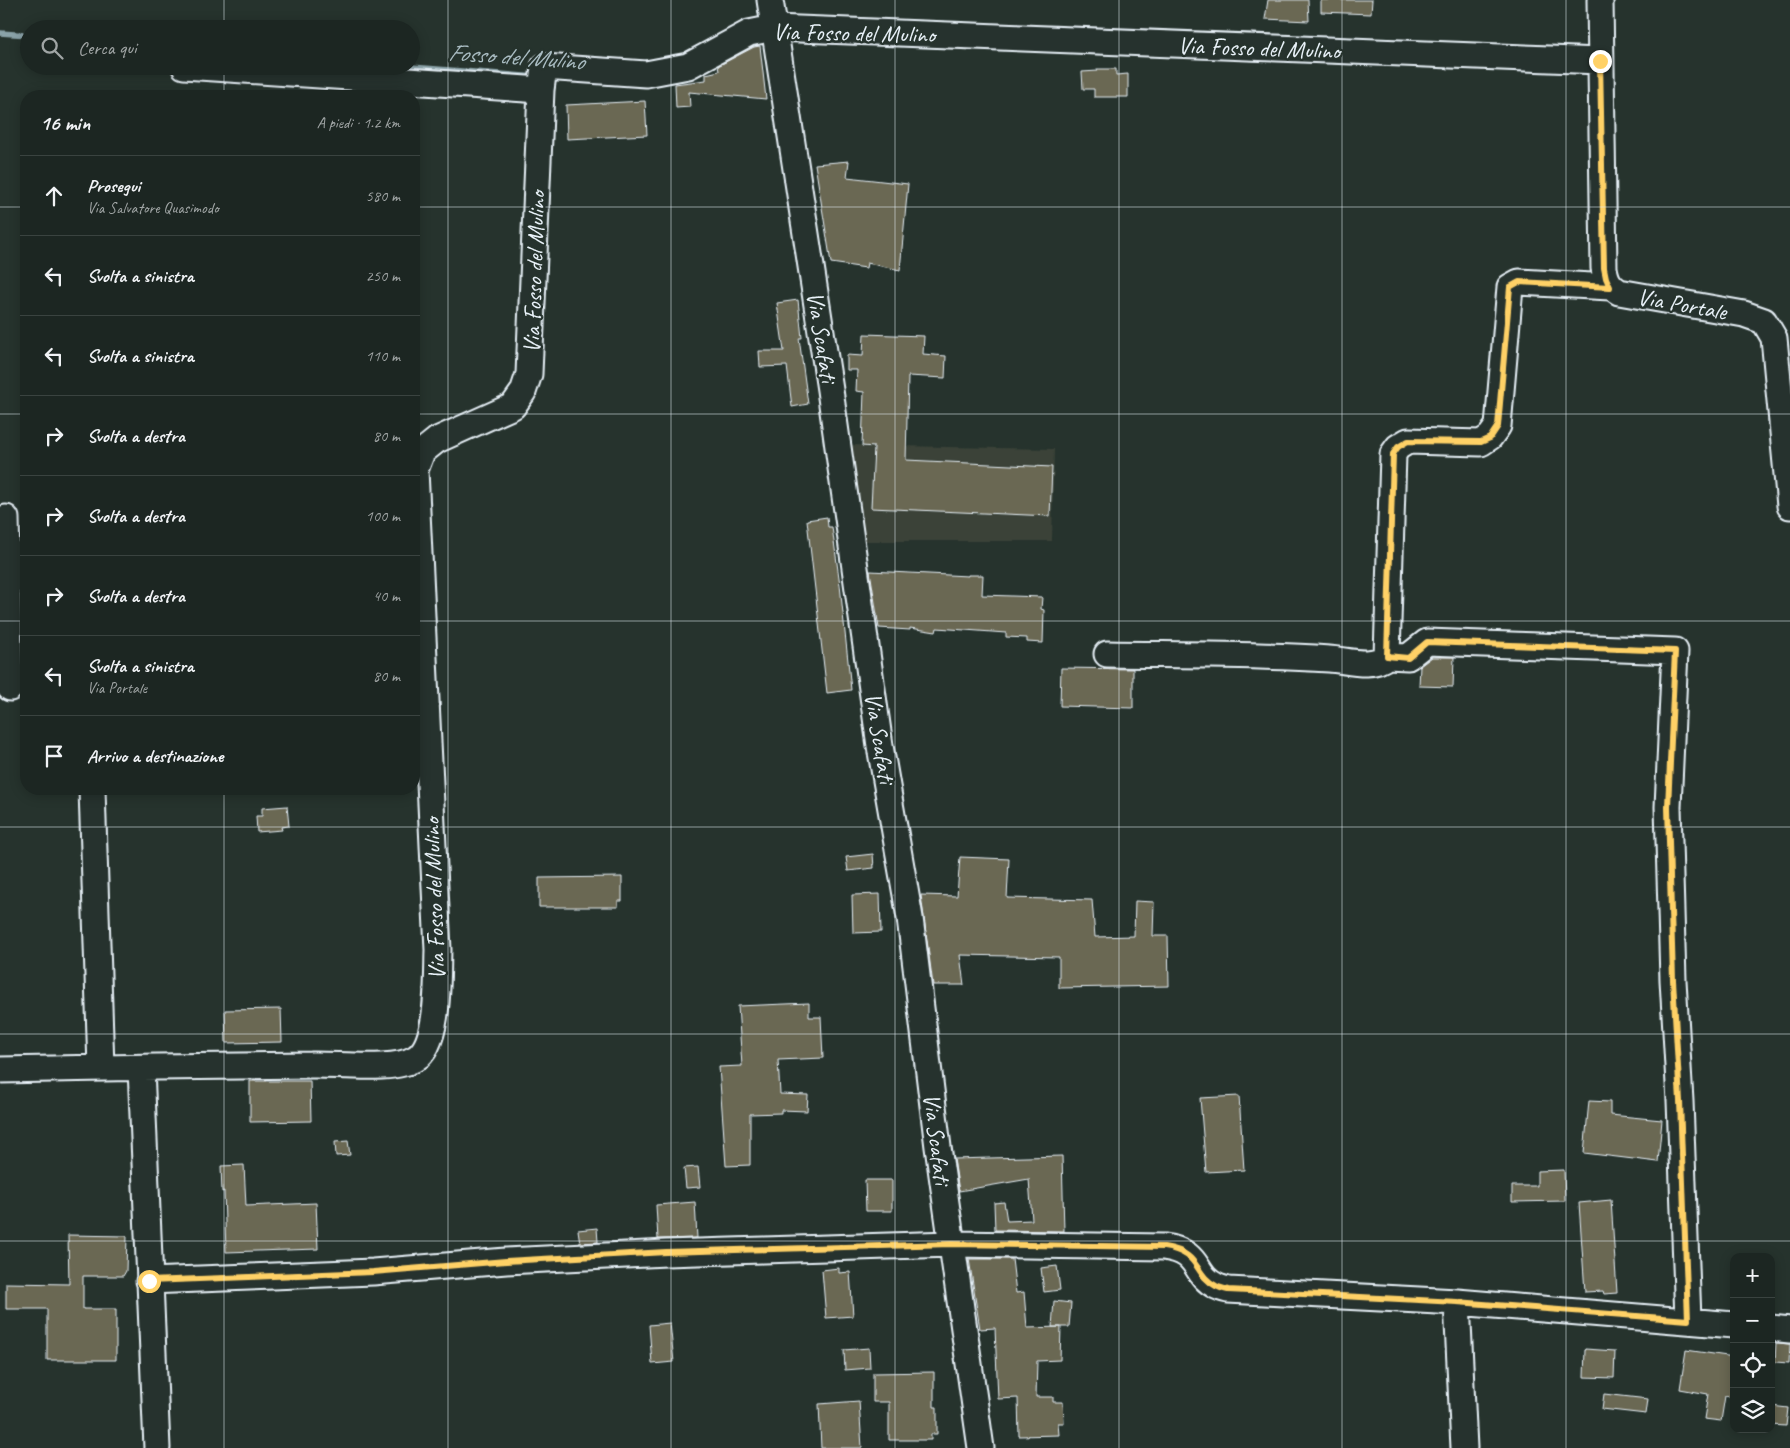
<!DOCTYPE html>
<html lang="it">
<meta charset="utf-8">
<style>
body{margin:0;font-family:Caveat,sans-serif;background:#29322f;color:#f1f3f6}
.controls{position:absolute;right:15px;bottom:15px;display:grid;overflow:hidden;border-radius:10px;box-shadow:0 2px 12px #0003}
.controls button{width:45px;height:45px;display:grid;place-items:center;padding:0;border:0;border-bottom:1px solid #3a4340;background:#1c2622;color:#f1f3f6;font:25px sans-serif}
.stop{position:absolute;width:15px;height:15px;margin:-11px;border:4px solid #ffd166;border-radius:50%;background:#fff}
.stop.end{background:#ffd166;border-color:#fff;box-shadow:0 1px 5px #0008}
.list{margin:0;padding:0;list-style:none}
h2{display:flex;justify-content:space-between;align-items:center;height:65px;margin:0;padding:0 20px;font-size:21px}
h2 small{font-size:16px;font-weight:400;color:#a0a5a5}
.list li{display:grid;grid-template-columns:32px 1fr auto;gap:15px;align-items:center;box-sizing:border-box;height:80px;padding:0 20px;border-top:1px solid #3a4340}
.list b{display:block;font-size:19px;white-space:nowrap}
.list p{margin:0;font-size:16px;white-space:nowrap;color:#a0a5a5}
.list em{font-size:16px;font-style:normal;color:#a0a5a5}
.icon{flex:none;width:28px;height:28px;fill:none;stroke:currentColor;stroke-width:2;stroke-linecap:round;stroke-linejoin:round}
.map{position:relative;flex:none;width:1790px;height:1448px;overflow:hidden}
.search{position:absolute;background:#1c2622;box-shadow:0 2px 12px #0003;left:20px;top:20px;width:400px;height:55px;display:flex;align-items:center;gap:12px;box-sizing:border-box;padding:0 18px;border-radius:28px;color:#a0a5a5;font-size:19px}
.panel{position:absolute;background:#1c2622;box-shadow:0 2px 12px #0003;left:20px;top:90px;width:400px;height:705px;border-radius:20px}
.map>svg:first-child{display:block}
</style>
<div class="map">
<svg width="1790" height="1448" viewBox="0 0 1790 1448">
<rect width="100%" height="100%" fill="#26332d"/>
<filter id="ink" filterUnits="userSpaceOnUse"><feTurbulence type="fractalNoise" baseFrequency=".02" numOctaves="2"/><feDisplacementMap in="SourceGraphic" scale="10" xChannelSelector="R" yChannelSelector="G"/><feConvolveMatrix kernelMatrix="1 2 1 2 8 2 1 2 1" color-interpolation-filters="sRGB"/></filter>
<g filter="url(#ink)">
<path fill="#3a4338" d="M847 445 1054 449 1052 541H863Z"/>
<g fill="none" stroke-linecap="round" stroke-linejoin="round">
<path stroke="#8aa2a8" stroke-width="5.5" d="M0 33 29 35
M399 66 537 77"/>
</g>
<path fill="#6a6753" stroke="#e8f1f8" d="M1268 0H1308L1309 21 1265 19Z
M1321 0H1372L1371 14 1321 12Z
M760 46 766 99 689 92 690 107 676 108 675 84 706 80V74L719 71 718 66 754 47Z
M1097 69H1116V75L1128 74V97H1094V89H1083L1082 72 1098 71Z
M645 101 647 135 567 139 566 105Z
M849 161 847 177 908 184 900 270 867 263 866 268 831 263 815 164Z
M798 300 802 338H799L808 404 792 407 787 366 760 367 759 351H784L777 303Z
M864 334 924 336 923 354 946 356 945 378 908 376 906 460 1052 467 1050 516 871 508 874 447 862 446 864 392 856 391 857 370H847V355L863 356Z
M827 517 828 527H832L840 585 851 690 827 693 807 520Z
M870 571 968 576V575H983L982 595 1042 597 1041 609 1044 610 1043 643 1027 642V638L1006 637V633L937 628 936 632 910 628V630L879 628Z
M1432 657H1454L1453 687 1419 686 1420 666Z
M1061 668 1133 669V708L1060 706Z
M287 806 289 826 281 827 282 830 257 832 256 816H262V808Z
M873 854 874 868 848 871 846 857Z
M960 857 1009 859 1007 898 1092 900 1095 937 1134 936 1135 901 1154 902 1153 936H1168L1169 986 1059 988V957L960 955 964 985H933L921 895 957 896Z
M622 877V901H618V907H539V878Z
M880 894 881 932 853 933 852 895Z
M809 1003V1017H821L823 1058 778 1060 780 1094 808 1095 807 1111 781 1110V1113L750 1114V1165L726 1166 719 1067 742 1066 738 1006Z
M281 1009 282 1042 226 1043 225 1010Z
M250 1081H310L311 1121 250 1122Z
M1239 1096 1244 1170 1206 1172 1200 1098Z
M1589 1101 1610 1102V1115L1662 1120 1658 1162 1584 1153Z
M348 1141 350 1155 336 1156 335 1142Z
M1062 1156 1064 1231 995 1230 994 1203 1004 1202 1007 1221 1032 1220 1029 1179 959 1191 954 1159Z
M244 1165 246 1206 316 1203 318 1249 226 1252 224 1191 222 1192 221 1166Z
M698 1167 700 1187 686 1188 684 1168Z
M1564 1170 1565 1201 1512 1202V1186H1537V1171Z
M865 1180H892V1211H866Z
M1611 1200 1617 1293 1604 1294 1603 1291 1585 1292 1579 1203Z
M695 1202 697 1238 658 1239 656 1205Z
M597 1228 598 1242 580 1243 578 1230Z
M68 1235 127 1236 126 1271 123 1276H83V1309H116V1360H47V1309H6V1283L69 1284Z
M969 1259H1012L1016 1293 1024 1292 1027 1328 1061 1327 1060 1360 1037 1361 1036 1397H1053V1402H1063L1064 1423H1058L1059 1435 1019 1436 1018 1398 998 1399 995 1328 980 1329Z
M1057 1266 1060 1290 1044 1292 1041 1268Z
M839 1268V1273L850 1272 853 1316 826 1318 822 1270Z
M1054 1301 1071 1303 1069 1327H1052Z
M670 1323 674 1362 652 1364 649 1325Z
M1776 1343 1790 1344 1789 1363 1775 1362Z
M869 1348 870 1368 845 1370 844 1350Z
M1585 1349 1615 1351 1614 1378 1584 1377Z
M1686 1350 1734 1357V1398L1725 1396 1721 1421 1704 1419 1708 1394 1680 1389Z
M934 1372V1407H937V1434H931V1440H889V1402H873V1373Z
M1604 1394 1648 1399 1646 1414 1602 1409Z
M859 1401 862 1448H821L819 1404Z
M1771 1406 1788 1408 1786 1426 1771 1425Z"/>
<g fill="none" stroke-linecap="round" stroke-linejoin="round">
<g stroke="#e8f1f8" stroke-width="29">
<path id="minor" d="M770 0 830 390 880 746 910 918 938 1147 981 1448
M1600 0 1604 268C1606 280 1609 286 1619 292L1744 314 1764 321 1774 338 1790 506
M184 66 541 90
M6 518 10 688
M1107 654C1181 655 1255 654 1329 659 1347 660 1372 669 1387 656L1393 454 1398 447 1408 441 1481 443 1490 437 1498 426 1510 287 1519 282 1610 287
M1387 656 1408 657 1427 642 1675 651 1668 807 1673 980 1680 1101 1688 1320
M92 789 101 1068
M141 1068 157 1448
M0 1070C104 1068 207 1066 311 1065 337 1064 395 1072 416 1058 440 1043 437 976 438 950L415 470 422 452 437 440 513 406 523 392 529 374 541 90 544 67 646 74 688 66 749 33 774 28 1600 61
M149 1281 373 1272 506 1261 666 1253 951 1244 1164 1247C1202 1252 1192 1274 1216 1286 1220 1288 1224 1289 1228 1290L1457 1302 1734 1325
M1457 1302 1464 1448
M1771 1328 1790 1330"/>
</g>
<use href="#minor" stroke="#26332d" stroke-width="25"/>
</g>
</g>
<g fill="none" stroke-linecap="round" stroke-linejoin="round" filter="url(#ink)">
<path stroke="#ffd166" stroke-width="6" d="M149 1281 373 1272 506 1261 666 1252 951 1244 1164 1247C1202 1253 1192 1273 1216 1286 1220 1288 1224 1289 1228 1290L1457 1302 1688 1320 1680 1101 1673 980 1668 807 1675 651 1427 642 1408 658 1387 656 1393 454 1398 447 1408 441 1481 442 1490 438 1498 426 1510 287 1519 282 1610 287 1606 278 1604 268 1600 61"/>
</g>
<path fill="none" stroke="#e8f1f8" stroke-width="1" stroke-opacity="0.55" d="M224 0V29M448 0V1448M671 0V1448M895 0V1448M1119 0V1448M1342 0V1448M1566 0V1448M224 66V96M0 207H26M414 207H1790M0 414H26M414 414H1790M0 621H26M414 621H1790M224 789V1448M0 827H1790M0 1034H1790M0 1241H1790"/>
<g text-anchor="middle" stroke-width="4.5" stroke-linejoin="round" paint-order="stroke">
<g font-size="24" fill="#e8f1f8" stroke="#26332d">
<text transform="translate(854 33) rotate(1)" y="8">Via Fosso del Mulino</text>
<text transform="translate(1259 48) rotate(2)" y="8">Via Fosso del Mulino</text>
<text transform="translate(534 272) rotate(-88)" y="8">Via Fosso del Mulino</text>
<text transform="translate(1682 304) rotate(10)" y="8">Via Portale</text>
<text transform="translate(822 337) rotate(81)" y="8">Via Scafati</text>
<text transform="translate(880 738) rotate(81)" y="8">Via Scafati</text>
<text transform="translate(434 899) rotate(-92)" y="8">Via Fosso del Mulino</text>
<text transform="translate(937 1139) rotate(83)" y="8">Via Scafati</text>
</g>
<g font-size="25" font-style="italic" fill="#a9bcc2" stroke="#26332d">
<text transform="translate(516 56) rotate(4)" y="9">Fosso del Mulino</text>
</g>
</g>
</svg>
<div class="controls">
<button>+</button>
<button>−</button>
<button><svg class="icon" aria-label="locate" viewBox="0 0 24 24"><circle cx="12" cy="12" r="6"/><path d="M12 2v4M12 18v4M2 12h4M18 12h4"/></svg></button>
<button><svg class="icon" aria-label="layers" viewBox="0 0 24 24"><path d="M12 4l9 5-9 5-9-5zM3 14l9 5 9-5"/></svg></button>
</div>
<div class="stop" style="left:149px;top:1281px"></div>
<div class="stop end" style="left:1600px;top:61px"></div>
<div class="search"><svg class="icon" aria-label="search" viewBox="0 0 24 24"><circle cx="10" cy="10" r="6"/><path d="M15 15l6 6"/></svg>Cerca qui</div>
<section class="panel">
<h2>16 min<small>A piedi · 1.2 km</small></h2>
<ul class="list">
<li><svg class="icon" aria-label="ahead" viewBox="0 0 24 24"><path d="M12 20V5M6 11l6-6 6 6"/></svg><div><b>Prosegui</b><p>Via Salvatore Quasimodo</p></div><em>580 m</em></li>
<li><svg class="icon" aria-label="left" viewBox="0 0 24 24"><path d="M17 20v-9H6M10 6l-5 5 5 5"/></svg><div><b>Svolta a sinistra</b></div><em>250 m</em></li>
<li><svg class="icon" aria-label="left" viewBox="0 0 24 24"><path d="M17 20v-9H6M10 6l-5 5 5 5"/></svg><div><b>Svolta a sinistra</b></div><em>110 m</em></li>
<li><svg class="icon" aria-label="right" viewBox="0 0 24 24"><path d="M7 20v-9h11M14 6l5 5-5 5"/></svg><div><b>Svolta a destra</b></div><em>80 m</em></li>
<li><svg class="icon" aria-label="right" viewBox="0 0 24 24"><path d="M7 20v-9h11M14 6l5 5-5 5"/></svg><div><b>Svolta a destra</b></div><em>100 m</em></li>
<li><svg class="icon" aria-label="right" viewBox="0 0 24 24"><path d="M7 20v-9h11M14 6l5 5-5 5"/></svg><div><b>Svolta a destra</b></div><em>40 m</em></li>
<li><svg class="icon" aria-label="left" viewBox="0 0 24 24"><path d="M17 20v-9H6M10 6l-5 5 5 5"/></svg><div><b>Svolta a sinistra</b><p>Via Portale</p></div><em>80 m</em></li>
<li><svg class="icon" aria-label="arrive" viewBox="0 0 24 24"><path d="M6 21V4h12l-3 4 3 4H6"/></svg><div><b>Arrivo a destinazione</b></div></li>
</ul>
</section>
</div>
